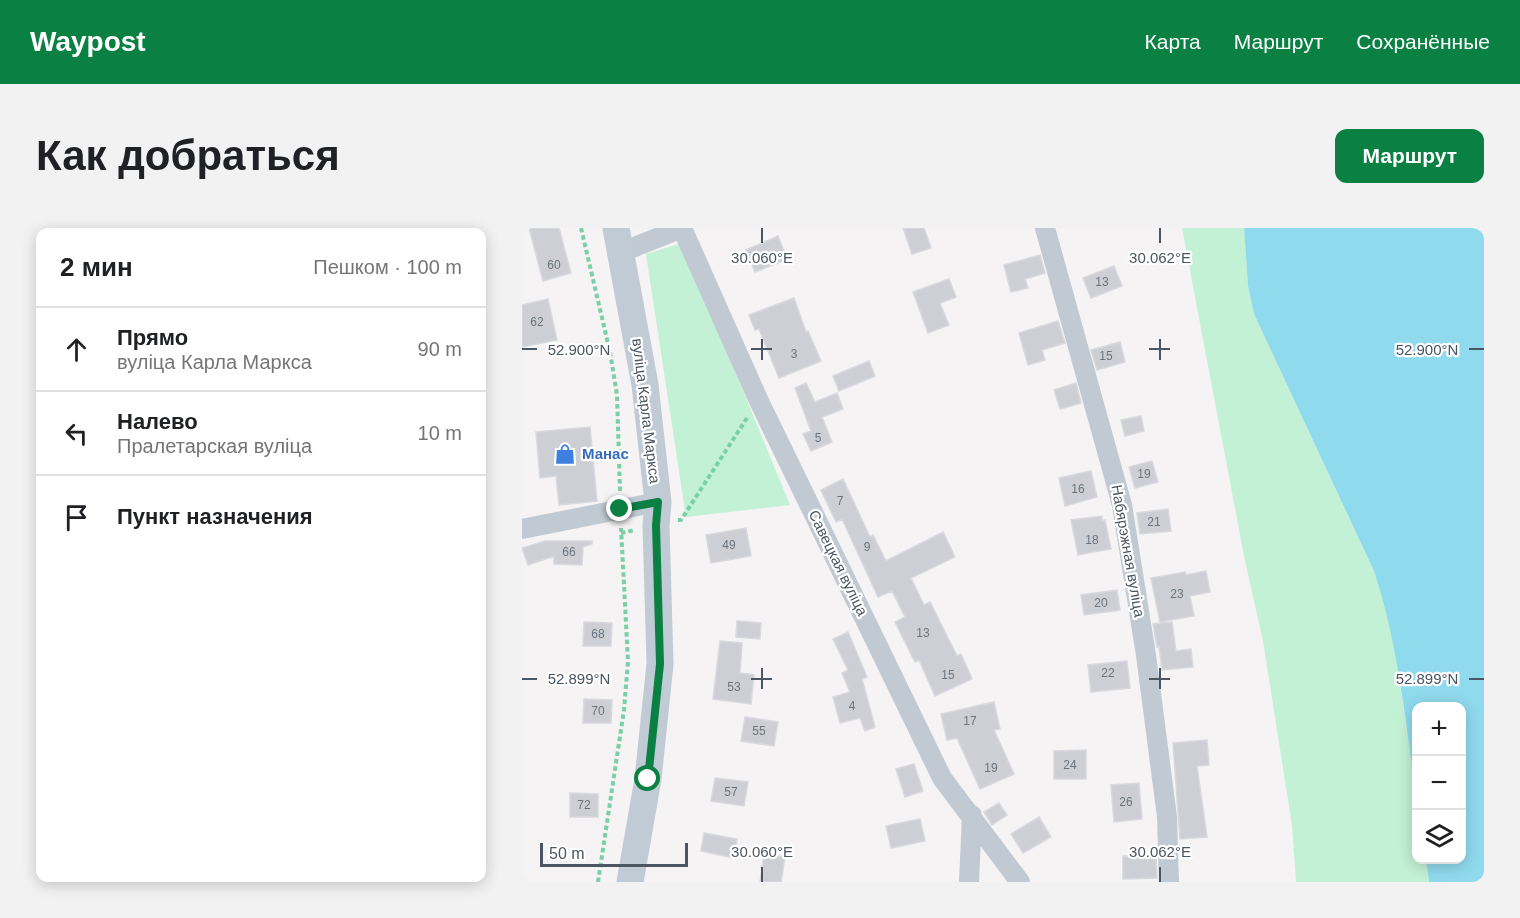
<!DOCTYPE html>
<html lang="ru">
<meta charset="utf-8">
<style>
body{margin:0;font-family:Helvetica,sans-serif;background:#f2f2f2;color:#202124}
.controls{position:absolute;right:18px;bottom:18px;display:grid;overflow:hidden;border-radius:12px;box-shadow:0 3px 15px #0003}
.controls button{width:54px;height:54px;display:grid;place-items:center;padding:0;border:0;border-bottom:2px solid #e0e0e0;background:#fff;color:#202124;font:30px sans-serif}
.scale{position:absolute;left:18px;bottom:15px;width:148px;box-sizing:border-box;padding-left:6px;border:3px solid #4a5661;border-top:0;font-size:16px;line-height:21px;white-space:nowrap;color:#4a5661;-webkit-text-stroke:4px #fff;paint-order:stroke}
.stop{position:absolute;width:18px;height:18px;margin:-14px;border:4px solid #0b8043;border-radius:50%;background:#fff}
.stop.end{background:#0b8043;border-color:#fff;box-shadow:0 2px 6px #0008}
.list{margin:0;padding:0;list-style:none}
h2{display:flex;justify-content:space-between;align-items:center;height:78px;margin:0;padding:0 24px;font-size:26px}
h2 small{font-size:20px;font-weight:400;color:#757577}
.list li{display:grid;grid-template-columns:39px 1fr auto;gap:18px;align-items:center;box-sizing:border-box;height:84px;padding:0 24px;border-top:2px solid #e0e0e0}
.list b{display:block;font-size:22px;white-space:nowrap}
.list p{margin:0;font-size:20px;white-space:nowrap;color:#757577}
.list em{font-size:20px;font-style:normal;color:#757577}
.icon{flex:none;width:33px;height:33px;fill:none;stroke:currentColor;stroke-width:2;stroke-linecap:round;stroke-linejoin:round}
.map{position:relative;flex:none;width:962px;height:654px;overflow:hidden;border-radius:12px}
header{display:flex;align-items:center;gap:36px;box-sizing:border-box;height:84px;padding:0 30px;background:#0b8043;color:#fff}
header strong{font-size:28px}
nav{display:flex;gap:33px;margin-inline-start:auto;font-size:21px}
.intro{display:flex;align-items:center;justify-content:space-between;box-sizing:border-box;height:144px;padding:0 36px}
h1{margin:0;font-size:42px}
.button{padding:15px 27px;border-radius:12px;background:#0b8043;color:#fff;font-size:21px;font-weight:700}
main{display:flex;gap:36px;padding:0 36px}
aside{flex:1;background:#fff;border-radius:12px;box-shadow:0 3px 15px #0003}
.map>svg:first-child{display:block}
</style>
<header>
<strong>Waypost</strong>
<nav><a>Карта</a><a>Маршрут</a><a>Сохранённые</a></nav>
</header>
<div class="intro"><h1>Как добраться</h1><a class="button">Маршрут</a></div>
<main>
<aside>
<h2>2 мин<small>Пешком · 100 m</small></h2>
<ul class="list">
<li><svg class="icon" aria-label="ahead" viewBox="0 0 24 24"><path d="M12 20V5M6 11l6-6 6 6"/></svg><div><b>Прямо</b><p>вуліца Карла Маркса</p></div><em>90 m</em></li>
<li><svg class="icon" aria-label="left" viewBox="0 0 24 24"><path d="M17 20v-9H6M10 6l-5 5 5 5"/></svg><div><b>Налево</b><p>Пралетарская вуліца</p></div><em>10 m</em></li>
<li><svg class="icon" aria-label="arrive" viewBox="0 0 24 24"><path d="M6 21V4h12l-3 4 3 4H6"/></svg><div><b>Пункт назначения</b></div></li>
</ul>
</aside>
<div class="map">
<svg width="962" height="654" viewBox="0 0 962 654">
<rect width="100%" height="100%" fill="#f5f3f3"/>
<path fill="#c3f1d5" d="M660 0H722L726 58 732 86 852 343 863 374 871 407 894 567V632H904L907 654H774L770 597 741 413 722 328Z
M160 15 268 277 164 289 124 26Z"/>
<path fill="#90daee" d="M722 0H962V654H907L904 632H940V478H894V567C883 491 876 415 852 343L732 86 726 58Z"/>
<path fill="#cdcfd5" stroke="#d7d9de" stroke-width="1.5" d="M7 0H37L49 45 21 53Z
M381 0H402L409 20 390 26Z
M256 8 265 31 233 44 224 22Z
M518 27 523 45 503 51 506 60 489 64 482 37Z
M592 38 600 58 569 70 561 50Z
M427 51 434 69 418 75 427 97 406 105 391 64Z
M272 70 284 104 286 103 299 133 257 150 237 101 233 102 227 87Z
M26 71 35 112 0 119V77Z
M536 93 543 115 520 122 523 132 506 137 497 105Z
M598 114 603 134 575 142 569 122Z
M347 133 353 148 317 163 311 148Z
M284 155 293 174 315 165 321 181 300 189 310 214 289 223 281 206 289 203 273 160Z
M554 155 559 175 538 181 532 162Z
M619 188 622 203 603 208 599 192Z
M68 199 75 273 37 277 34 248 18 250 14 204Z
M630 233 636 254 613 260 607 239Z
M569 243 575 269 543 278 537 250Z
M321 251 348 309 351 307 364 333 421 304 433 329 389 350 402 377 408 374 435 428 439 426 450 451 413 468 397 432 393 434 373 394 383 389 370 363 356 369 320 291 314 294 299 262Z
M646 281 649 303 618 306 615 285Z
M580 288V293L583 292 589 321 556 327 549 292Z
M224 300 229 328 189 335 184 307Z
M23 313H70V316L61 319 60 337 32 336V328L6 337 0 320Z
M684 343 688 364 668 368 672 388 638 394 629 350 663 344 664 347Z
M595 362 598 382 562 387 559 367Z
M215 393 239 395 238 411 214 409Z
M62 394 90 395 89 418H61Z
M650 394 654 423 669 421 671 439 640 442 637 418 635 419 631 396Z
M326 404 345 449 340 451 353 499 343 503 338 490 318 495 311 469 328 464 320 445 326 442 311 411Z
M198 413 220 415 218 445 232 447 229 476 191 471Z
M605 433 608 460 569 464 566 437Z
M62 471 90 472 89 495H61Z
M472 474 478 501 472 502 492 546 458 561 435 510 425 512 419 486Z
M223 489 256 494 252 518 219 513Z
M685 512 687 537 675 538 685 609 658 611 651 515Z
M564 522V551H532V523Z
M392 536 401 563 383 569 374 541Z
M193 550 226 554 222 578 189 573Z
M617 555 620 591 592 594 589 557Z
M48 565 76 566V589H48Z
M477 575 485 587 470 597 462 584Z
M517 589 529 609 501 625 489 606Z
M398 591 403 613 369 620 364 598Z
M182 605 215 611 212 630 179 623Z
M242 626 263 629 259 654H238Z
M601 628H634L635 650 601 651Z"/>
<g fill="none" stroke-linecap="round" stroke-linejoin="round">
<path stroke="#7ad0a6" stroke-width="4" stroke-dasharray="4.5 3" stroke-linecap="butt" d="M59 0 88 124 95 167 98 263
M156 292H159L225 190
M99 305 113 302
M76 654 102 482 106 433 99 300"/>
<path stroke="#c1cad2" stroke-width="20" d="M160 0 236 171 420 550 498 654
M523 0 600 277 624 427 645 589 647 654
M100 24 160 0
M0 301 136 274
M447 654 450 587"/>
<path stroke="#c1cbd6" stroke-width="27" d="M94 0 123 157 136 274 134 297 138 436 126 551 108 654"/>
</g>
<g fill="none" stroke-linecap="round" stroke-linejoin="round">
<path stroke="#0b8043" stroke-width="8" d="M98 281 136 274 134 297 138 436 126 551"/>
</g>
<path fill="none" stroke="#4a5661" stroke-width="2" d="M240 0V15M638 0V15M240 111V132M638 111V132M0 121H15M229 121H250M627 121H648M947 121H962M240 440V461M638 440V461M0 451H15M229 451H250M627 451H648M947 451H962M240 639V654M638 639V654"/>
<defs>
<g id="shop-bare" transform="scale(1.62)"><path d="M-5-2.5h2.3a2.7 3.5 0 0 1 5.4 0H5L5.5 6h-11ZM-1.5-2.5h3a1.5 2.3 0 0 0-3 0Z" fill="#3f7fe0" stroke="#fff" stroke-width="2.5" paint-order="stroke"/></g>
</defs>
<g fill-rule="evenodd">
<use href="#shop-bare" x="43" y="226"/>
</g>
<g text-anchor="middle" stroke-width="4.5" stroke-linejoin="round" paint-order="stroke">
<g font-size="12" fill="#6b747e">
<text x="32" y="41">60</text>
<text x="580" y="58">13</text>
<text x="15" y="98">62</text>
<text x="272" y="130">3</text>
<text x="584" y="132">15</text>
<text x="296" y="214">5</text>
<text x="622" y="250">19</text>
<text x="556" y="265">16</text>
<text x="318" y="277">7</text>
<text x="632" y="298">21</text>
<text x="570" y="316">18</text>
<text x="207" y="321">49</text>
<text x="345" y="323">9</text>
<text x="47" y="328">66</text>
<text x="655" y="370">23</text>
<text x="579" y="379">20</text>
<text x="401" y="409">13</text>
<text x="76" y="410">68</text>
<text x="586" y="449">22</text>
<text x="426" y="451">15</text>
<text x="212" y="463">53</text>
<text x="330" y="482">4</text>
<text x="76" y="487">70</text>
<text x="448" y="497">17</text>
<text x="237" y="507">55</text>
<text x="548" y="541">24</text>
<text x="469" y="544">19</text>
<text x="209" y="568">57</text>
<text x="604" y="578">26</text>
<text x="62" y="581">72</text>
</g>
<g font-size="15" fill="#4a5661" stroke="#fff">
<text transform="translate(124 183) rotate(83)" y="5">вуліца Карла Маркса</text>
<text transform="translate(606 323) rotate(80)" y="5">Набярэжная вуліца</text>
<text transform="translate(316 335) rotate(64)" y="5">Савецкая вуліца</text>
</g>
<g font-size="15" font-weight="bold" fill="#366cbe" stroke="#fff" text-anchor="start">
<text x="60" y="231">Манас</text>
</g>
</g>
<g font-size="15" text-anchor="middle" fill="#4a5661" stroke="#fff" stroke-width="4.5" stroke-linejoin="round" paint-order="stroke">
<text x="240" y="35">30.060°E</text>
<text x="638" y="35">30.062°E</text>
<text x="57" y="127">52.900°N</text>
<text x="905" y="127">52.900°N</text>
<text x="57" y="456">52.899°N</text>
<text x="905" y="456">52.899°N</text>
<text x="240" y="629">30.060°E</text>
<text x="638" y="629">30.062°E</text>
</g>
</svg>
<div class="controls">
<button>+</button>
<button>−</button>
<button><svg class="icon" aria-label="layers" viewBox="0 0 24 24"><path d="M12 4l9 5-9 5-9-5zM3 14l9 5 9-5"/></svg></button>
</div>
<div class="scale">50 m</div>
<div class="stop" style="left:126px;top:551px"></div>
<div class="stop end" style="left:98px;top:281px"></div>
</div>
</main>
